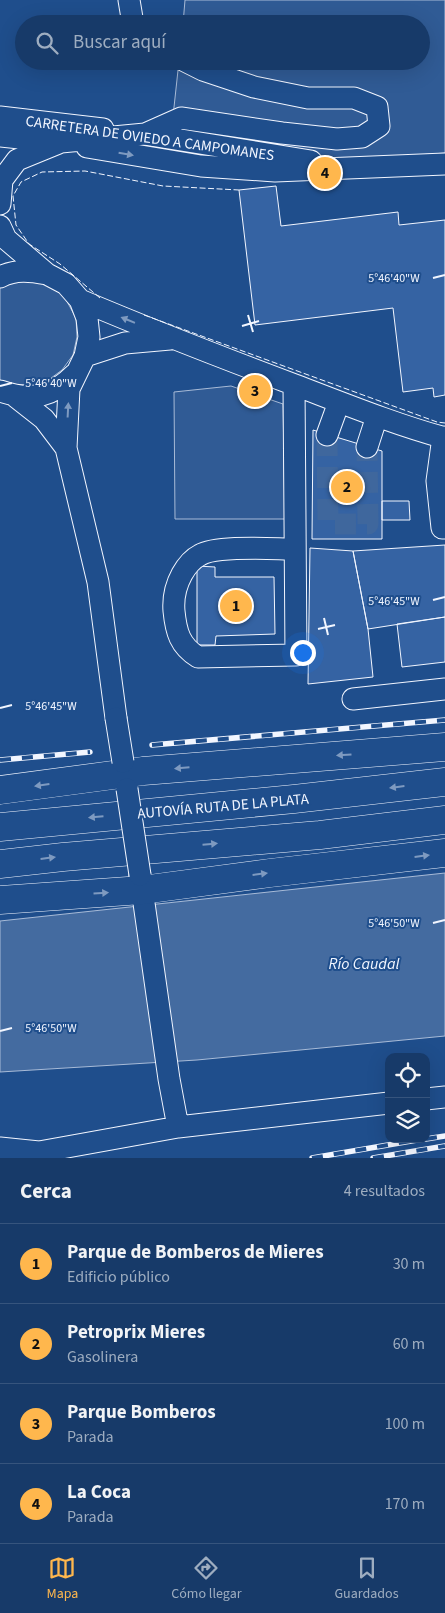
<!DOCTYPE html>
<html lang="es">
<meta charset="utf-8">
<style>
body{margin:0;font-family:"Source Sans 3",sans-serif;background:#20416f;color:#f1f3f6}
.controls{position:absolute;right:15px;bottom:15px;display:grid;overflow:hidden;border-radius:10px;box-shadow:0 5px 20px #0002}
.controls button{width:45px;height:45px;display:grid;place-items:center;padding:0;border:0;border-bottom:1px solid #36547d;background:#173a69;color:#f1f3f6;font:25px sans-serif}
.you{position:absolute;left:302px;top:652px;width:18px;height:18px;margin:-12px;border:4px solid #fff;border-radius:50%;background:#1a73e8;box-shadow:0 0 0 8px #1a73e833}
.badge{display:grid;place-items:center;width:32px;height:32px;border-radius:50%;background:#ffb74d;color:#111;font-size:16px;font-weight:700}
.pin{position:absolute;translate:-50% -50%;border:2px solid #fff;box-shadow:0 1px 5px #0006}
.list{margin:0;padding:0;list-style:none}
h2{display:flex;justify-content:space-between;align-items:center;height:65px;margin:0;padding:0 20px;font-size:21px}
h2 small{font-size:16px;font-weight:400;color:#9eadc0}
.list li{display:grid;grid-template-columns:32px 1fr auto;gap:15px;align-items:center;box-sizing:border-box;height:80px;padding:0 20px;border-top:1px solid #36547d}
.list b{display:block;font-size:19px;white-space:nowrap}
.list p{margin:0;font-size:16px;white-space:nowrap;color:#9eadc0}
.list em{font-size:16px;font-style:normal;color:#9eadc0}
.icon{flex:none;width:28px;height:28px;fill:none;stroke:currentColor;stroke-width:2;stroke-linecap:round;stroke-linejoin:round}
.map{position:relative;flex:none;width:445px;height:1158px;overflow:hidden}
.search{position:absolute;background:#173a69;box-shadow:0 5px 20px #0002;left:15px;right:15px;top:15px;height:55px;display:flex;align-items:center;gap:12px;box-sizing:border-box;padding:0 18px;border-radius:28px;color:#9eadc0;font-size:19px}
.sheet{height:385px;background:#173a69}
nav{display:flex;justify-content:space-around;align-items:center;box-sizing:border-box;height:70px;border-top:1px solid #36547d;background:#173a69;font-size:14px;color:#9eadc0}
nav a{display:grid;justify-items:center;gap:2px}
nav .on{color:#ffb74d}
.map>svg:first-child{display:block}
</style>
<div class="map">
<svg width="445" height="1158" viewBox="0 0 445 1158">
<rect width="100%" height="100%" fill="#1f4e8c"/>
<path fill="#305b95" stroke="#a8bbd7" d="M185 0H445V153L348 160 170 144 179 61H421V24H183Z
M31 279 49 285 64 296 76 318 77 337 73 355 62 370 47 381 33 385H14L0 380V285Z
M231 386 283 404 285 519H175L174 392Z"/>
<path fill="#446ba0" stroke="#a8bbd7" d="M445 873V1036L197 1060 0 1072V921Z"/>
<path fill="#3563a3" stroke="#f2f6ff" d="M276 186 281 226 398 212 399 225 445 220V395L434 397 433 388 403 392 393 308 255 325 239 190Z
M313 430 382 451V539H312Z
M382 501H409L410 520H382Z
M445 545V617L368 629 353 551Z
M310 548 353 551 368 629 373 677 308 684Z
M197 566 215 567V577H274L275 634 216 636 215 645H197Z
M445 617V662L402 667 397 624Z"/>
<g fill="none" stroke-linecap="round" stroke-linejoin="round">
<path stroke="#3f679d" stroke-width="21" stroke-dasharray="21 11" stroke-linecap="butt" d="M327 435 328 524H368L367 447"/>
<g stroke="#f2f6ff" stroke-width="23">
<path id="minor" d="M129 0 133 24
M0 117 103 129
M144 134 311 161
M0 136 57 142
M87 147 201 166 275 171 445 164
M0 204 2 180 17 160 61 142 145 134 181 118 282 133 337 139 362 137 379 126 377 107 354 98H308L254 87 203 70 185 61
M0 226 6 239 47 274 66 284 80 300 87 318 89 337 85 356 69 389 66 448 98 582 116 718
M0 277C16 269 30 271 47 274
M80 300C151 330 223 358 295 385 345 404 394 424 445 438
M85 356 125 343 170 339
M294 385 296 655 198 657C180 646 176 632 174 611 173 599 176 585 182 574 186 567 192 559 200 555 217 545 273 549 295 549
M0 391C32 402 52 397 75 374
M16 397 44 419 66 448
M327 435 339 402
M443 437 437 481 442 528H445
M367 447 377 416
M353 699 445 689
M140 875 169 1079 178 1127
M426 1099 445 1097
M0 1148 39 1152 178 1127 389 1103"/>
</g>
<g stroke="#f2f6ff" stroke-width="29">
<path id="highway" d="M0 790 143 771 445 747
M0 827 294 799 445 782
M0 864 63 857 320 835 445 820
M0 900 142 890 270 873 445 853"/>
</g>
<use href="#minor" stroke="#1f4e8c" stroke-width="21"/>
<use href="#highway" stroke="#1f4e8c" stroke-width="28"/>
<g stroke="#f2f6ff" stroke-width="5.5">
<path id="rail" d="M152 745 445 720
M0 760 90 752
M426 1139 445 1136
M312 1158 423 1139
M373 1158 445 1146"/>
</g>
<use href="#rail" stroke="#1f4e8c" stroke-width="4" stroke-dasharray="11" stroke-linecap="butt"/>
<g stroke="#f2f6ff" stroke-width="23" stroke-linecap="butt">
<path id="minor-bridge" d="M116 718 123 762
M127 789 140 875"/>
</g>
<use href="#minor-bridge" stroke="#1f4e8c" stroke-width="21"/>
<path stroke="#f2f6ff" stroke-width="1" stroke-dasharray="6 2.5" stroke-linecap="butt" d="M100 298 60 264 29 244 16 225 13 196 21 182 42 172 85 171 163 186 239 190
M144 315 437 422 445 423"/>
</g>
<defs><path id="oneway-solid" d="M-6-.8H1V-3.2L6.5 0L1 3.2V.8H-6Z" transform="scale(1.25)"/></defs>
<g fill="#7e9ac0">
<use href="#oneway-solid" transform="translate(126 154) rotate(10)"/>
<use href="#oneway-solid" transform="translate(128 320) rotate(-158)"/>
<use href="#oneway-solid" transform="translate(68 410) rotate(-87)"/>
<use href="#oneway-solid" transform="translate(344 755) rotate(176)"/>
<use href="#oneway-solid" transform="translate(182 768) rotate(175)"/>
<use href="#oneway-solid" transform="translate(42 785) rotate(172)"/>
<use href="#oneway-solid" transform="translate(397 787) rotate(173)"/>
<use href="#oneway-solid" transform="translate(96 817) rotate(175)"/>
<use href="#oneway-solid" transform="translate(210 844) rotate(-5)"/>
<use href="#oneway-solid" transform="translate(422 856) rotate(-7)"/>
<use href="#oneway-solid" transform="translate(48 858) rotate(-7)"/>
<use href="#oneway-solid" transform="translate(260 874) rotate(-7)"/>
<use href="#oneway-solid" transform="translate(101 893) rotate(-4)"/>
</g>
<path fill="none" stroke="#f2f6ff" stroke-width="2" d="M433 278 445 275M248 315 253 332M242 326 259 321M0 386 12 383M433 600 445 597M324 618 328 635M318 629 335 625M0 708 12 705M433 923 445 920M0 1031 12 1028"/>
<g text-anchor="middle" stroke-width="4" stroke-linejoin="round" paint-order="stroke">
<g font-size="15" fill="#f2f6ff" stroke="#1f4e8c">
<text transform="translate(150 138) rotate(8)" y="5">CARRETERA DE OVIEDO A CAMPOMANES</text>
<text transform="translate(223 806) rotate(-5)" y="5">AUTOVÍA RUTA DE LA PLATA</text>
</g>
<g font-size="16" font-style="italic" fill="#f2f6ff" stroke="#1f4e8c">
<text x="364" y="969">Río Caudal</text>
</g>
</g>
<g font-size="12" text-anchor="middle" fill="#f2f6ff" stroke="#1f4e8c" stroke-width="4" stroke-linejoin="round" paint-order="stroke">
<text x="394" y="282">5°46'40"W</text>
<text x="51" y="387">5°46'40"W</text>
<text x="394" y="605">5°46'45"W</text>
<text x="51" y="710">5°46'45"W</text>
<text x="394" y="927">5°46'50"W</text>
<text x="51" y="1032">5°46'50"W</text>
</g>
</svg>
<div class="controls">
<button><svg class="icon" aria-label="locate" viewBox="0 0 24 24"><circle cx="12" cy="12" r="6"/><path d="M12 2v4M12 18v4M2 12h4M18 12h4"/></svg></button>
<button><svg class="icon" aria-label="layers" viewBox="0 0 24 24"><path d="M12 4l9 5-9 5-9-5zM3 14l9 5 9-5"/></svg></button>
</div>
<div class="you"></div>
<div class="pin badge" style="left:236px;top:606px">1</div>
<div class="pin badge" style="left:347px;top:487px">2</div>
<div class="pin badge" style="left:255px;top:391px">3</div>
<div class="pin badge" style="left:325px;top:173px">4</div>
<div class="search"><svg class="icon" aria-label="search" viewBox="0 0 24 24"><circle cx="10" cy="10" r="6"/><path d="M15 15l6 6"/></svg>Buscar aquí</div>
</div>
<section class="sheet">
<h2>Cerca<small>4 resultados</small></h2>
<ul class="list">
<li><span class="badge">1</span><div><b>Parque de Bomberos de Mieres</b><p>Edificio público</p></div><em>30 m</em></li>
<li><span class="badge">2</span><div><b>Petroprix Mieres</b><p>Gasolinera</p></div><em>60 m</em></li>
<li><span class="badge">3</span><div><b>Parque Bomberos</b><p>Parada</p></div><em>100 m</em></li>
<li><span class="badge">4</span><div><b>La Coca</b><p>Parada</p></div><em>170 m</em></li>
</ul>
</section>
<nav>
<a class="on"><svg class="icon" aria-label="map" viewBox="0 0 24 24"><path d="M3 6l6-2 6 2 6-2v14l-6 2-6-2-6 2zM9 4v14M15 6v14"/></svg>Mapa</a>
<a><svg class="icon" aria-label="directions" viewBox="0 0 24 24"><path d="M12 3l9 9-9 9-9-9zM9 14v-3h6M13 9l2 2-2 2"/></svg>Cómo llegar</a>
<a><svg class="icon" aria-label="saved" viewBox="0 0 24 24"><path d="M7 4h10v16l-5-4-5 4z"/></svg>Guardados</a>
</nav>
